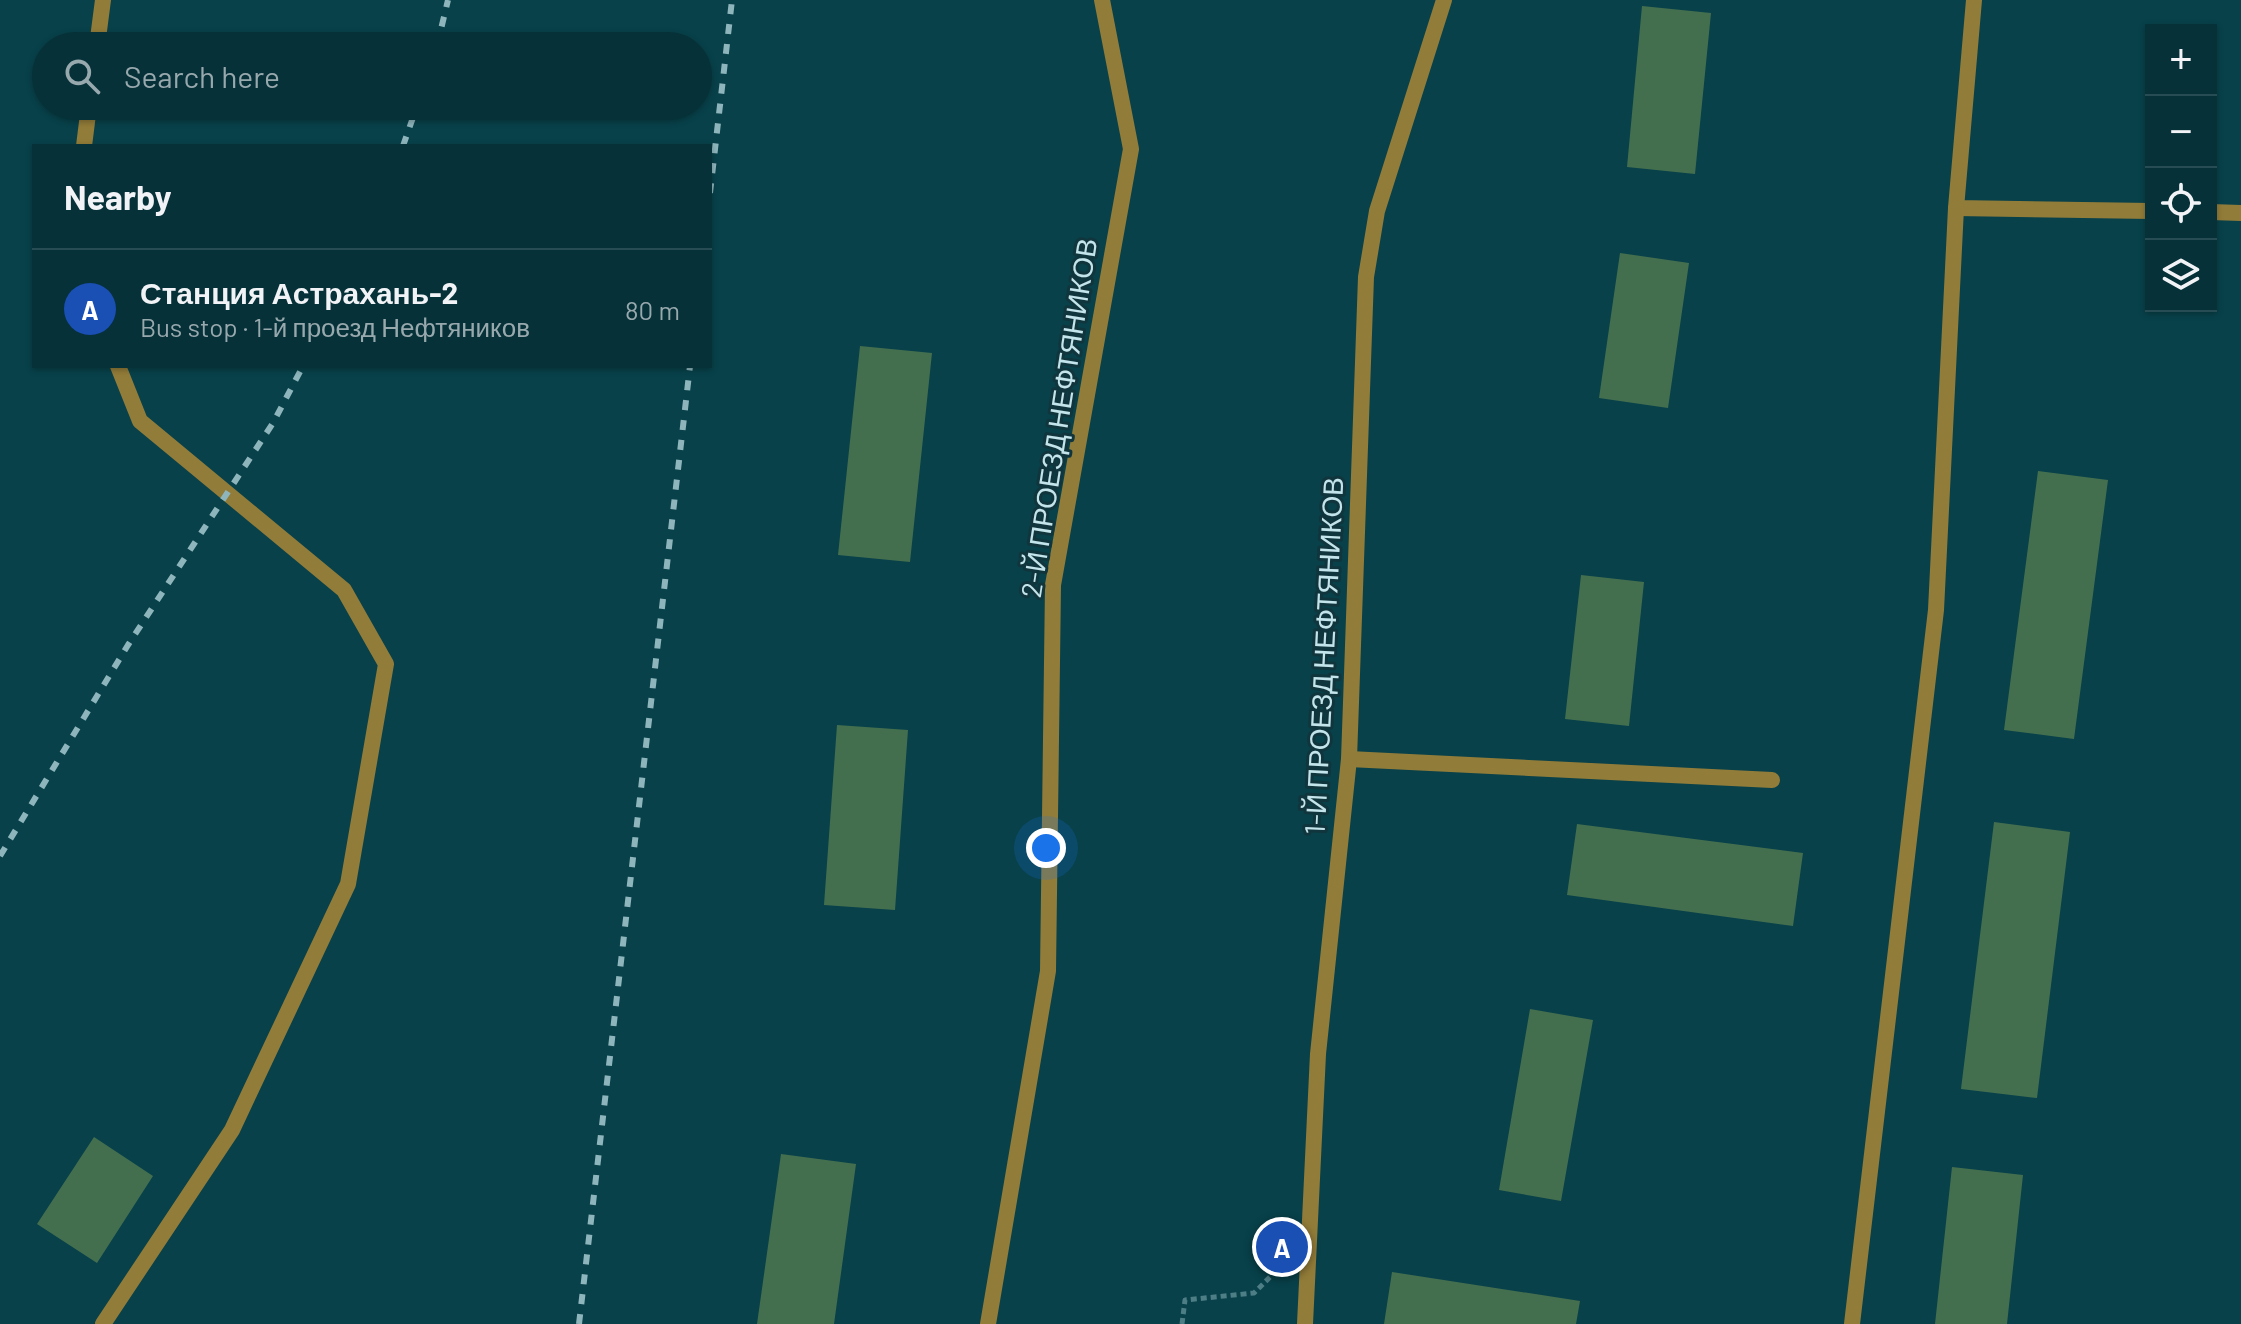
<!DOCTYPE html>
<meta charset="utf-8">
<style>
body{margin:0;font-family:Barlow,sans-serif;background:#0f3940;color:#f1f3f6}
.controls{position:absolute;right:24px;top:24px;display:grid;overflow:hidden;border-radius:0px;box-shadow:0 2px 6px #0004}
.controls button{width:72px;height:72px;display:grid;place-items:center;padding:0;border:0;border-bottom:2px solid #274c53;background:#063138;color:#f1f3f6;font:40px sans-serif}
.you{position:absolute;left:1046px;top:848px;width:28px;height:28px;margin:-20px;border:6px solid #fff;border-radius:50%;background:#1a73e8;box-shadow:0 0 0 12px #1a73e833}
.badge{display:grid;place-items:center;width:52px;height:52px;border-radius:50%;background:#f49d8d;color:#fff;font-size:26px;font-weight:700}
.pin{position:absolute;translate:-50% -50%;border:4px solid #fff;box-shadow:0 2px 8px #0006}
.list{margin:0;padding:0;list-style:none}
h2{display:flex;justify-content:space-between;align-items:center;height:104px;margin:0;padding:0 32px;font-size:34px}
h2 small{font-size:26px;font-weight:400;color:#98a9ae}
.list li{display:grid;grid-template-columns:52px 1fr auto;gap:24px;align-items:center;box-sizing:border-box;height:120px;padding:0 32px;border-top:2px solid #274c53}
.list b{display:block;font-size:30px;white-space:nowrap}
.list p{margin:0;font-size:26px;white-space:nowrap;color:#98a9ae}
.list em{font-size:26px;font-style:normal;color:#98a9ae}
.icon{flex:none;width:44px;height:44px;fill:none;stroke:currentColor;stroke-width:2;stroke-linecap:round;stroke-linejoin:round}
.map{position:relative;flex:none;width:2241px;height:1324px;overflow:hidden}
.search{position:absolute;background:#063138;box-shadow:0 2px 6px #0004;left:32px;top:32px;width:680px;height:88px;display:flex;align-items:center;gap:20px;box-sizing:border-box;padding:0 28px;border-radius:44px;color:#98a9ae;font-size:30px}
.panel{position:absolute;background:#063138;box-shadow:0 2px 6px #0004;left:32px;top:144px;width:680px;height:224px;border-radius:0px}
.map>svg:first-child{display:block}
</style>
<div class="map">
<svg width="2241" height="1324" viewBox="0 0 2241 1324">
<rect width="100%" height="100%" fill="#08414a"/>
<path fill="#446f4f" d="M1642 6 1711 13 1695 174 1627 167Z
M1620 253 1689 263 1668 408 1599 398Z
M860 346 932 353 910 562 838 555Z
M2038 471 2108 480 2074 739 2004 730Z
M1581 575 1644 582 1629 726 1565 719Z
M837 725 908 730 895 910 824 905Z
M1994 822 2070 832 2037 1098 1961 1089Z
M1577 824 1803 853 1793 926 1567 895Z
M1530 1009 1593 1020 1561 1201 1499 1190Z
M94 1137 153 1176 97 1263 37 1224Z
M781 1154 856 1164 834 1324H757Z
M1952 1167 2023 1175 2007 1324H1935Z
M1392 1272 1580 1301 1576 1324H1384Z"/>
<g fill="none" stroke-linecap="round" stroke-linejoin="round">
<path stroke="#4d7d85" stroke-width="5" stroke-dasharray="6 4" stroke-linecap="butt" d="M1182 1324 1185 1300 1254 1293 1280 1267"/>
<path stroke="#927c39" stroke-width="16" d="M1974 0 1956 208 2151 211
M97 46 103 0
M84 146 89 106
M2211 212 2241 213
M1349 759 1772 780
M103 1324 232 1130 348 884 386 664 344 590 140 421 118 366"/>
<path stroke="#927c39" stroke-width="16" d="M988 1324 1048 971 1053 585 1131 149 1102 0
M1852 1324 1936 610 1956 208"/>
<path stroke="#927c39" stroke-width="16" d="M1305 1324 1318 1054 1349 759 1366 277 1377 211 1444 0"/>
<path stroke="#8eb5bc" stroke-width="6" stroke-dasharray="10 10" stroke-linecap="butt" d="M437 46 448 0
M403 146 417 106
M710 193 732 0
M0 856 128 645 273 423 303 366
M579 1324 690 366"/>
</g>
<g text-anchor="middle" stroke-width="6" stroke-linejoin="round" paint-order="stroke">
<g font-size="28" fill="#c4e4eb" stroke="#11353c">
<text transform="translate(1059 418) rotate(-81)" y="10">2-Й ПРОЕЗД НЕФТЯНИКОВ</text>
<text transform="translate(1324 656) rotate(-87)" y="10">1-Й ПРОЕЗД НЕФТЯНИКОВ</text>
</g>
</g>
</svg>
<div class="controls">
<button>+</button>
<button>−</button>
<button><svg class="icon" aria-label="locate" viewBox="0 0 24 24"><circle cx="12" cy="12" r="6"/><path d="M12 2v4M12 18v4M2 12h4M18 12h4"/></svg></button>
<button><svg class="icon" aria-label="layers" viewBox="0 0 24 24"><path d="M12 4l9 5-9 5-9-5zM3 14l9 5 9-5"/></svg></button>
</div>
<div class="you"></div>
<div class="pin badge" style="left:1282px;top:1247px;background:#1a4fb4">A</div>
<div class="search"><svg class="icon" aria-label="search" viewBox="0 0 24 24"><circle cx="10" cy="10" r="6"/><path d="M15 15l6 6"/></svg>Search here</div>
<section class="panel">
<h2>Nearby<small></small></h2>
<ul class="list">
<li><span class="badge" style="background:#1a4fb4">A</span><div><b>Станция Астрахань-2</b><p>Bus stop · 1-й проезд Нефтяников</p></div><em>80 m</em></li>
</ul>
</section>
</div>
